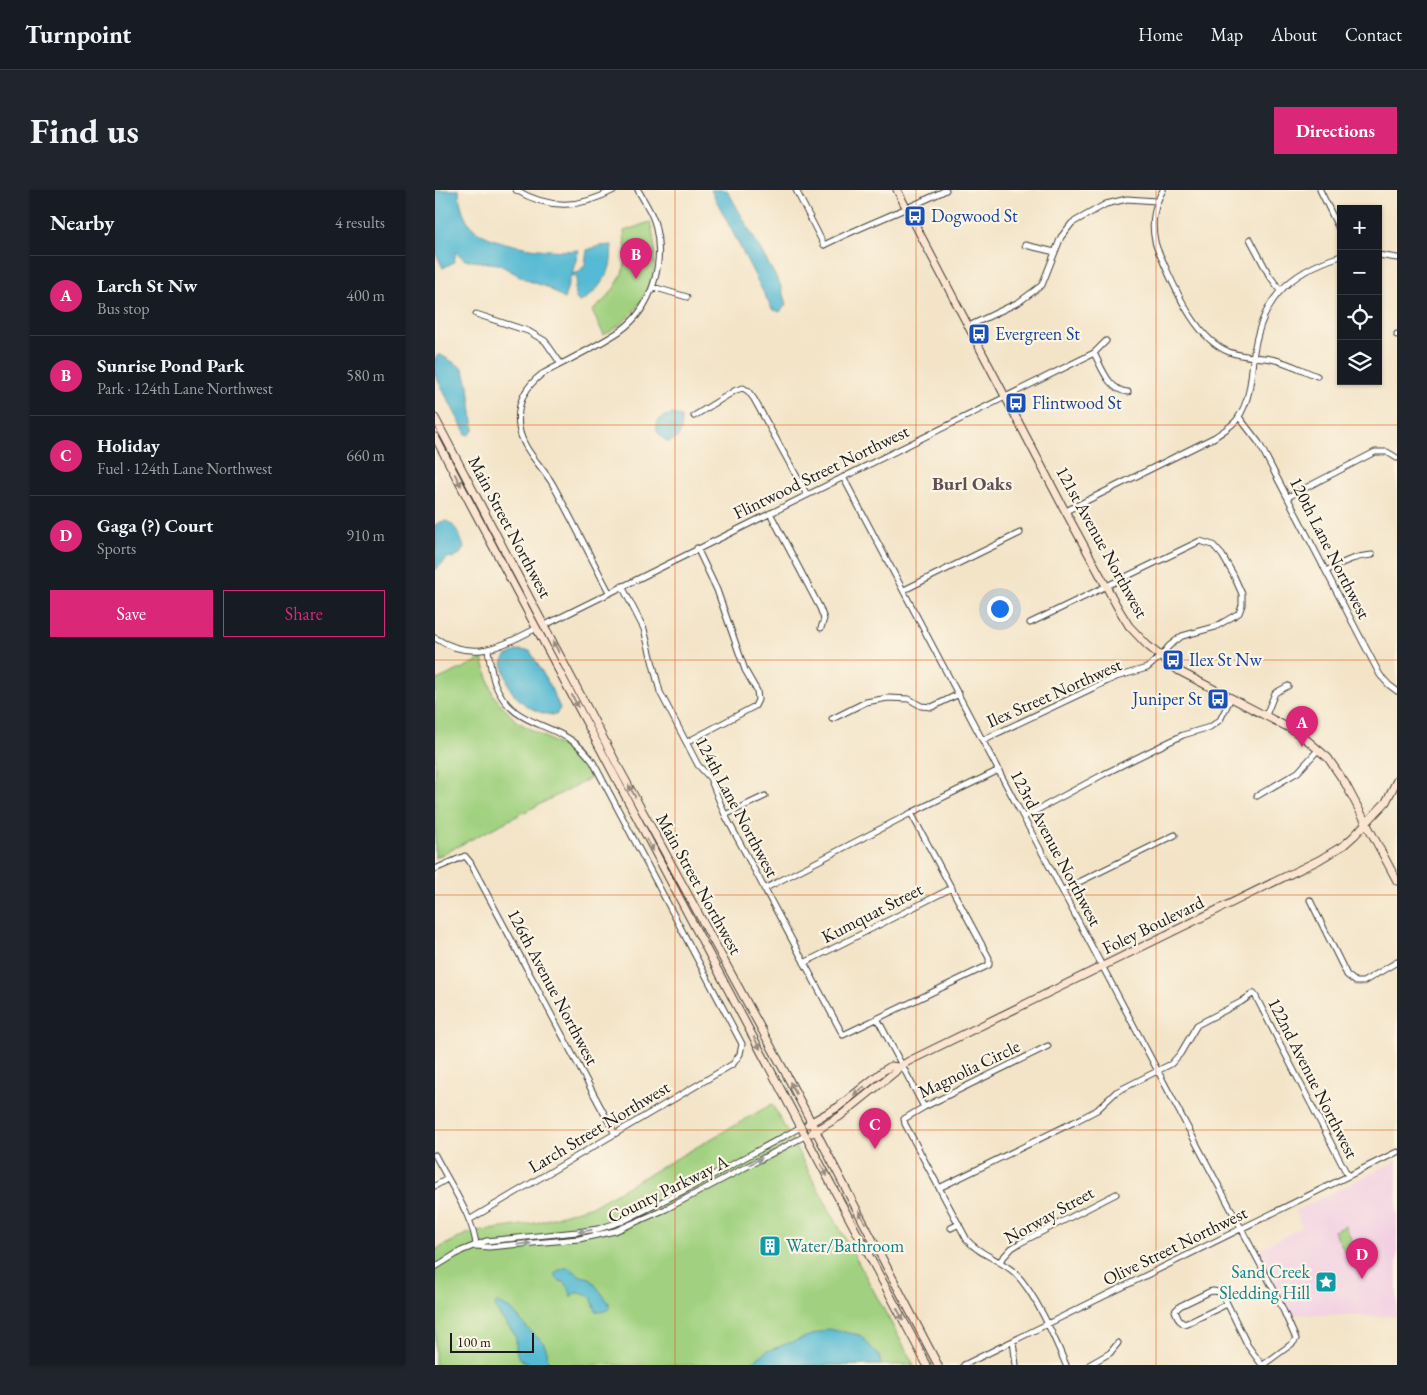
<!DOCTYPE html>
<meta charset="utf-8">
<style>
body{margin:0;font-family:"EB Garamond",serif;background:#20242c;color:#f1f3f6}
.controls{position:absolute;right:15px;top:15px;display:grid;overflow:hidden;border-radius:0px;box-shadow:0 1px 4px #0004}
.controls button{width:45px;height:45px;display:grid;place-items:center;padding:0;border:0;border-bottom:1px solid #363941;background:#171b24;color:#f1f3f6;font:25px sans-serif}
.scale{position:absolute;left:15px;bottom:12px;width:84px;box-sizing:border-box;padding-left:5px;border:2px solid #1c1c1c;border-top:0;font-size:14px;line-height:18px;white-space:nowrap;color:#1c1c1c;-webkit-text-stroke:4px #fcf5e5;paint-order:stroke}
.you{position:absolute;left:564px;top:418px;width:18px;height:18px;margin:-12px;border:4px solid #fff;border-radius:50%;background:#1a73e8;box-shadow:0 0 0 8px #1a73e833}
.badge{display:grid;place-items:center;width:32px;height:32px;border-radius:50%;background:#db2777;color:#fff;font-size:16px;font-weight:700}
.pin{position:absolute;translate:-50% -41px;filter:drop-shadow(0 1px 2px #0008)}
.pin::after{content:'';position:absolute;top:26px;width:18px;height:15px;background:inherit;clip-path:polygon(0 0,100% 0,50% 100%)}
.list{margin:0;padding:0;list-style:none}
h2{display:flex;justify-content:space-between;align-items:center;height:65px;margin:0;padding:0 20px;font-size:21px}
h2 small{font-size:16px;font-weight:400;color:#9ea1a6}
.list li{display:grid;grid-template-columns:32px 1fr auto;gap:15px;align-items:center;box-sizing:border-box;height:80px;padding:0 20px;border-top:1px solid #363941}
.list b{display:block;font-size:19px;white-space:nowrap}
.list p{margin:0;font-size:16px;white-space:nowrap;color:#9ea1a6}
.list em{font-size:16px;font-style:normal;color:#9ea1a6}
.actions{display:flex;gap:10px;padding:15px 20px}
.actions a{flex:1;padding:11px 0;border:1px solid #db2777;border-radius:0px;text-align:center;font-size:18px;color:#db2777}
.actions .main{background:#db2777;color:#fff}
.icon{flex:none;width:28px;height:28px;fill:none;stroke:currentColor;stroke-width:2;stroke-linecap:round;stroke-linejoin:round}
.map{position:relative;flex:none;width:962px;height:1175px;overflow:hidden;border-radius:0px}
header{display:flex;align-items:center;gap:30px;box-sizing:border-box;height:70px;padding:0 25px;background:#171b24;border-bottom:1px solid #363941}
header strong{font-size:24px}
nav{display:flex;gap:28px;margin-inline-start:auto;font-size:18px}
.intro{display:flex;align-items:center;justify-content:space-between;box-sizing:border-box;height:120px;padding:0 30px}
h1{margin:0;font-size:35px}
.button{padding:12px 22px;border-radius:0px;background:#db2777;color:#fff;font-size:18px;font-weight:700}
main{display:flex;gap:30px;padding:0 30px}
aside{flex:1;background:#171b24;border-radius:0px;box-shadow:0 1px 4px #0004}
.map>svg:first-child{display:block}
</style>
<header>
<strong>Turnpoint</strong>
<nav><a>Home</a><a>Map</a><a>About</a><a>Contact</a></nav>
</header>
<div class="intro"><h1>Find us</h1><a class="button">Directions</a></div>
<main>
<aside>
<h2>Nearby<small>4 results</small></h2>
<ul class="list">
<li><span class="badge">A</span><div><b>Larch St Nw</b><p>Bus stop</p></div><em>400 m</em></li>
<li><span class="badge">B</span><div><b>Sunrise Pond Park</b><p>Park · 124th Lane Northwest</p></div><em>580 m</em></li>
<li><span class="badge">C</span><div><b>Holiday</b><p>Fuel · 124th Lane Northwest</p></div><em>660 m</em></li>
<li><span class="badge">D</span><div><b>Gaga (?) Court</b><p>Sports</p></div><em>910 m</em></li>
</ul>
<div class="actions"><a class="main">Save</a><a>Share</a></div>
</aside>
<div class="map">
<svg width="962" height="1175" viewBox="0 0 962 1175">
<rect width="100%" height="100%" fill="#fcf5e5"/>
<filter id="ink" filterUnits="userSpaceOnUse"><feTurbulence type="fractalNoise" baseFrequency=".02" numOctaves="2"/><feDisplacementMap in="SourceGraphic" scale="10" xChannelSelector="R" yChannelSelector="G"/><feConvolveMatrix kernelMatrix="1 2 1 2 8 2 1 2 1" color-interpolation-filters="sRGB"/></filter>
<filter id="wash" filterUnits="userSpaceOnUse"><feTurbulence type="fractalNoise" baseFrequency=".0096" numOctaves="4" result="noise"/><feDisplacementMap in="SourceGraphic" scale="20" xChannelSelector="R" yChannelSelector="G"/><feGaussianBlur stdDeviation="1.12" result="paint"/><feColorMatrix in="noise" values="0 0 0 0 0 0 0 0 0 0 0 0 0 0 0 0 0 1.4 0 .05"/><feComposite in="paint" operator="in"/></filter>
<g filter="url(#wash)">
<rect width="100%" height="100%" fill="#f3e4c8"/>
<path fill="#f2cfe2" d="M962 971V1127L856 1124 824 1060 867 1037 860 1021Z"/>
<path fill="#a1d180" stroke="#5e764e" d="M215 32C229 80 212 121 169 145L157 121C174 107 187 92 191 69 192 60 189 50 189 41Z
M47 469 58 505 81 531 142 565 156 588 0 668V491Z
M337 914 479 1175H0V1060L34 1043 101 1033 160 1015Z
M910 1036 922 1061 912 1066 899 1041Z"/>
<path fill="#55bad3" stroke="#386b78" d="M0 0H24C24 12 29 30 39 39 59 56 118 63 144 60L137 83H143L150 75 152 60 164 56 177 55C176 62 177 72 174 79 171 90 155 109 144 112 136 104 141 97 142 87L136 85 129 109 112 97 94 91 63 74 30 70 21 62 19 72 8 78 0 62Z
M276 0H292L346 96 351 115 345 122 337 119Z
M4 164 28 178 34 197 39 240 34 245 31 244 0 185V168Z
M237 224 246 227C247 240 247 249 233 252 218 243 216 228 237 224Z
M11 331C22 335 25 348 29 357L25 364 17 368 14 367 0 380V335L5 332Z
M84 460 95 461 113 492 125 518 121 525C104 525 86 515 76 500 72 493 70 481 67 473L71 466Z
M133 1077 146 1086 155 1088 174 1113 175 1119 166 1122 161 1121C155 1106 159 1103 139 1103L136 1108C135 1101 135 1098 130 1093 124 1091 122 1091 120 1084L122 1081Z
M62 1112 77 1120 95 1141 108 1152 112 1161 113 1175C96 1175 82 1175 81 1157 81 1153 82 1150 80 1146 75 1135 65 1130 60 1116Z
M393 1139 425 1145 444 1166 446 1175H313L332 1161Z"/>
</g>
<g filter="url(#ink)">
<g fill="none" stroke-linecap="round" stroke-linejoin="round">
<g stroke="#3c3a36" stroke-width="7">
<path id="street" d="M81 0C115 20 145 18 179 0
M361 0 389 55C429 35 471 20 511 0
M728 0C719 15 716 34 720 51 721 59 727 68 730 76 743 105 763 150 794 162 807 167 822 167 836 169 852 172 867 180 882 186
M885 0 906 43
M815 49 834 85 845 100
M590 55 620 62
M943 65 962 68
M218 97 252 107
M41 124 93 141 110 151 126 174
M534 136 584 112 607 95 626 47 637 33 671 14 692 9 721 11
M962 145V144
M659 163C667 178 674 201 693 202
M259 226 301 200 308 198 313 201 319 209 372 305
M804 227 824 253 945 485 954 495 962 501
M408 287 841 1104 861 1149 858 1153 828 1175
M853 307 940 262H952L962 268
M631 321 780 247C788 241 798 236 803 228 815 210 816 189 818 169 825 112 851 83 906 66
M335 323 385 418 389 429 386 438
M891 381C907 373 919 366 937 365
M187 396 209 439 225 502 263 575 275 588 290 625 408 845 554 775V768L476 623
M469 400 585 343
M174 402C155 366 137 329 117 293 106 275 87 259 84 237 81 215 90 197 107 184 133 170 161 157 185 141 218 118 230 72 220 34 217 22 209 11 203 0
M110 435 659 163 671 151
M0 448C39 472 65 457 102 438
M831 525 840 503 853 496
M397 529 431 512 453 508 474 509 486 516 497 517 524 504
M548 550 681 487 712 478 725 467 734 456 747 446 780 437 804 423 807 415V404L798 384 787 365 778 355 765 351 595 433
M252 552 320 516 323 510 322 501 310 480 282 400 262 358
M822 606 863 582 883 560
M290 625 330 606
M589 627 669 584 748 545 775 537 785 530 796 508
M0 679 30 666 35 672 180 944
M329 699 476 623 564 580
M628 700 740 645
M875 710 912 785 921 792H928L962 772
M369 773 517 698
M443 830 489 917
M613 856 489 917 469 929 470 934 532 1050C546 1066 565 1069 580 1083 601 1104 619 1147 631 1175
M0 965C12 989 40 1030 41 1056
M0 996 12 989
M504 998 639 932 662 920 681 902 736 874 745 864 762 835 806 812 819 803 913 986
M34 1030 298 874 305 864 307 854 158 572C152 564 145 556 136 550 107 531 76 533 60 494 56 483 55 471 53 460
M516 1038 524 1034
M41 1056 54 1057 144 1049 180 1041 231 1019 370 946
M564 1072 577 1058 585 1053 681 1004
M0 1077 26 1061 51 1051 142 1042 163 1039 188 1031 254 998 366 937
M792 1114 757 1131 749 1134 744 1130 740 1121 745 1116 774 1102 778 1101 784 1102 790 1109 813 1156 827 1175
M578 1151 581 1175
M529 1175 962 962
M654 1175 675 1163 683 1153"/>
</g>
<g stroke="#3c3a36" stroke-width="9">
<path id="secondary" d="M462 0 628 317 683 418 694 436 712 455 744 481 858 540 872 550 893 568 910 593 962 691
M0 228 185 580 351 884 503 1175
M0 247 492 1175
M373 934 403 917 448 881 456 876 464 877
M377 943 404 927 460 882 464 877 474 871 884 670 909 655 919 646 951 612 962 590"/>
</g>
<use href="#street" stroke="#fff" stroke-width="5"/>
<use href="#secondary" stroke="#fce5d0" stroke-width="7"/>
</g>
<defs><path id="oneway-solid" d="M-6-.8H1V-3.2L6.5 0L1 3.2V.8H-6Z" transform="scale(1.25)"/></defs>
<g fill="#978b7f">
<use href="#oneway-solid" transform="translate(23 290) rotate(62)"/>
<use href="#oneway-solid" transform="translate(121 457) rotate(-117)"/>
<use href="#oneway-solid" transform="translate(140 511) rotate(63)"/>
<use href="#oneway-solid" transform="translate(197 601) rotate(-119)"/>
<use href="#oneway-solid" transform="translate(215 655) rotate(62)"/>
<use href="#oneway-solid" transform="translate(322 853) rotate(62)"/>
<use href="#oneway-solid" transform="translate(358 898) rotate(-117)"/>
<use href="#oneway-solid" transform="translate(424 901) rotate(141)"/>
<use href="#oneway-solid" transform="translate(389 980) rotate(62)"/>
<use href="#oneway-solid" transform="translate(427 1027) rotate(-118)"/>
<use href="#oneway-solid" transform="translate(465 1124) rotate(62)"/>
</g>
<g fill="#999">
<use href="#oneway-solid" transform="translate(321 971) rotate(-28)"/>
<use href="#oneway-solid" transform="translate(150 1041) rotate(171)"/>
<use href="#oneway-solid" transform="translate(89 1054) rotate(-6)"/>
</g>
</g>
<path fill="none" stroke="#de560d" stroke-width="1" stroke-opacity="0.55" d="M240 0V1175M481 0V1175M721 0V1175M0 235H962M0 470H962M0 705H962M0 940H962"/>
<defs>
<g id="bus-square" transform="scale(1.125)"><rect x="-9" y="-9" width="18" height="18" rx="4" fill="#1a4fb4" stroke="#fcf5e5"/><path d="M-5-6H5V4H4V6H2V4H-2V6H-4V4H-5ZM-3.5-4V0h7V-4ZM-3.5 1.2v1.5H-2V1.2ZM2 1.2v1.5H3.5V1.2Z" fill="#fff"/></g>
<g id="building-square" transform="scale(1.125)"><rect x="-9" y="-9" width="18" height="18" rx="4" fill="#0f9aa8" stroke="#fcf5e5"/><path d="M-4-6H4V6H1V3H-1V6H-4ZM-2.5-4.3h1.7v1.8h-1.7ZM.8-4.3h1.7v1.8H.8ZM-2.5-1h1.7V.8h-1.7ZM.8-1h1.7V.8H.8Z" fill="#fff"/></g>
<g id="sight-square" transform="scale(1.125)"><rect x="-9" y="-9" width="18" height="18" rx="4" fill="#0f9aa8" stroke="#fcf5e5"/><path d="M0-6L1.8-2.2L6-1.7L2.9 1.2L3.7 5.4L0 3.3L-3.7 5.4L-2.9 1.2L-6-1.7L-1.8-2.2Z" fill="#fff"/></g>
</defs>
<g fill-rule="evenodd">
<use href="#bus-square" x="480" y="26"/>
<use href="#bus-square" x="544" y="144"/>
<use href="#bus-square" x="581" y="213"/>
<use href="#bus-square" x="738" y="470"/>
<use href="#bus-square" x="783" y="509"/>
<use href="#building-square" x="335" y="1056"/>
<use href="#sight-square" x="891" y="1092"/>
</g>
<g text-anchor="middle" stroke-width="4.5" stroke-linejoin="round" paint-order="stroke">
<g font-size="18" fill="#164399" stroke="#fcf5e5" text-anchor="start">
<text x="496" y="32">Dogwood St</text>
<text x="560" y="150">Evergreen St</text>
<text x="597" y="219">Flintwood St</text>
<text x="754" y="476">Ilex St Nw</text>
<text x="767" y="515" text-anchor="end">Juniper St</text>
</g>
<g font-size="18" fill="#1c1c1c" stroke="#fcf5e5">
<text transform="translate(386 282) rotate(-26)" y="6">Flintwood Street Northwest</text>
<text transform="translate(75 337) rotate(62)" y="6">Main Street Northwest</text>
<text transform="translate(667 352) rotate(61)" y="6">121st Avenue Northwest</text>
<text transform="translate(895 358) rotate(63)" y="6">120th Lane Northwest</text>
<text transform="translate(619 503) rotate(-24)" y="6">Ilex Street Northwest</text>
<text transform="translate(302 617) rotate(62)" y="6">124th Lane Northwest</text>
<text transform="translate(621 658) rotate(62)" y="6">123rd Avenue Northwest</text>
<text transform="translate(264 694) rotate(61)" y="6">Main Street Northwest</text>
<text transform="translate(437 723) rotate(-27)" y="6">Kumquat Street</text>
<text transform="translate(718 735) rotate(-26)" y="6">Foley Boulevard</text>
<text transform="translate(118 797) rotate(62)" y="6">126th Avenue Northwest</text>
<text transform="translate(534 879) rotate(-26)" y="6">Magnolia Circle</text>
<text transform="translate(878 888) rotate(63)" y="6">122nd Avenue Northwest</text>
<text transform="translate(164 937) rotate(-31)" y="6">Larch Street Northwest</text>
<text transform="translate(233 999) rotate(-26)" y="6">County Parkway A</text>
<text transform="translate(614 1025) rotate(-29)" y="6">Norway Street</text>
<text transform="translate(740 1056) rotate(-26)" y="6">Olive Street Northwest</text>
</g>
<g font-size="18" fill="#0d838f" stroke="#fcf5e5" text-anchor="start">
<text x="351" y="1062">Water/Bathroom</text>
<text x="875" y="1088" text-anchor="end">Sand Creek<tspan x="875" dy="21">Sledding Hill</tspan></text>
</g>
<g font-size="19" font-weight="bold" fill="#614f56" stroke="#fcf5e5">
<text x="537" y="300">Burl Oaks</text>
</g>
</g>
</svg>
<div class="controls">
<button>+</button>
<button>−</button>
<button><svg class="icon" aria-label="locate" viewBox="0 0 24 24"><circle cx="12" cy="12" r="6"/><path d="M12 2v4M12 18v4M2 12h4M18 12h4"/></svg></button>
<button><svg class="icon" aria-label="layers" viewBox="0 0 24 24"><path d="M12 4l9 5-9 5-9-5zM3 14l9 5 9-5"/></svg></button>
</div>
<div class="scale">100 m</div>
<div class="you"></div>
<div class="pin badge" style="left:867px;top:557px">A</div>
<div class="pin badge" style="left:201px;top:89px">B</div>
<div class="pin badge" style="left:440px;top:959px">C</div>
<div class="pin badge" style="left:927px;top:1089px">D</div>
</div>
</main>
